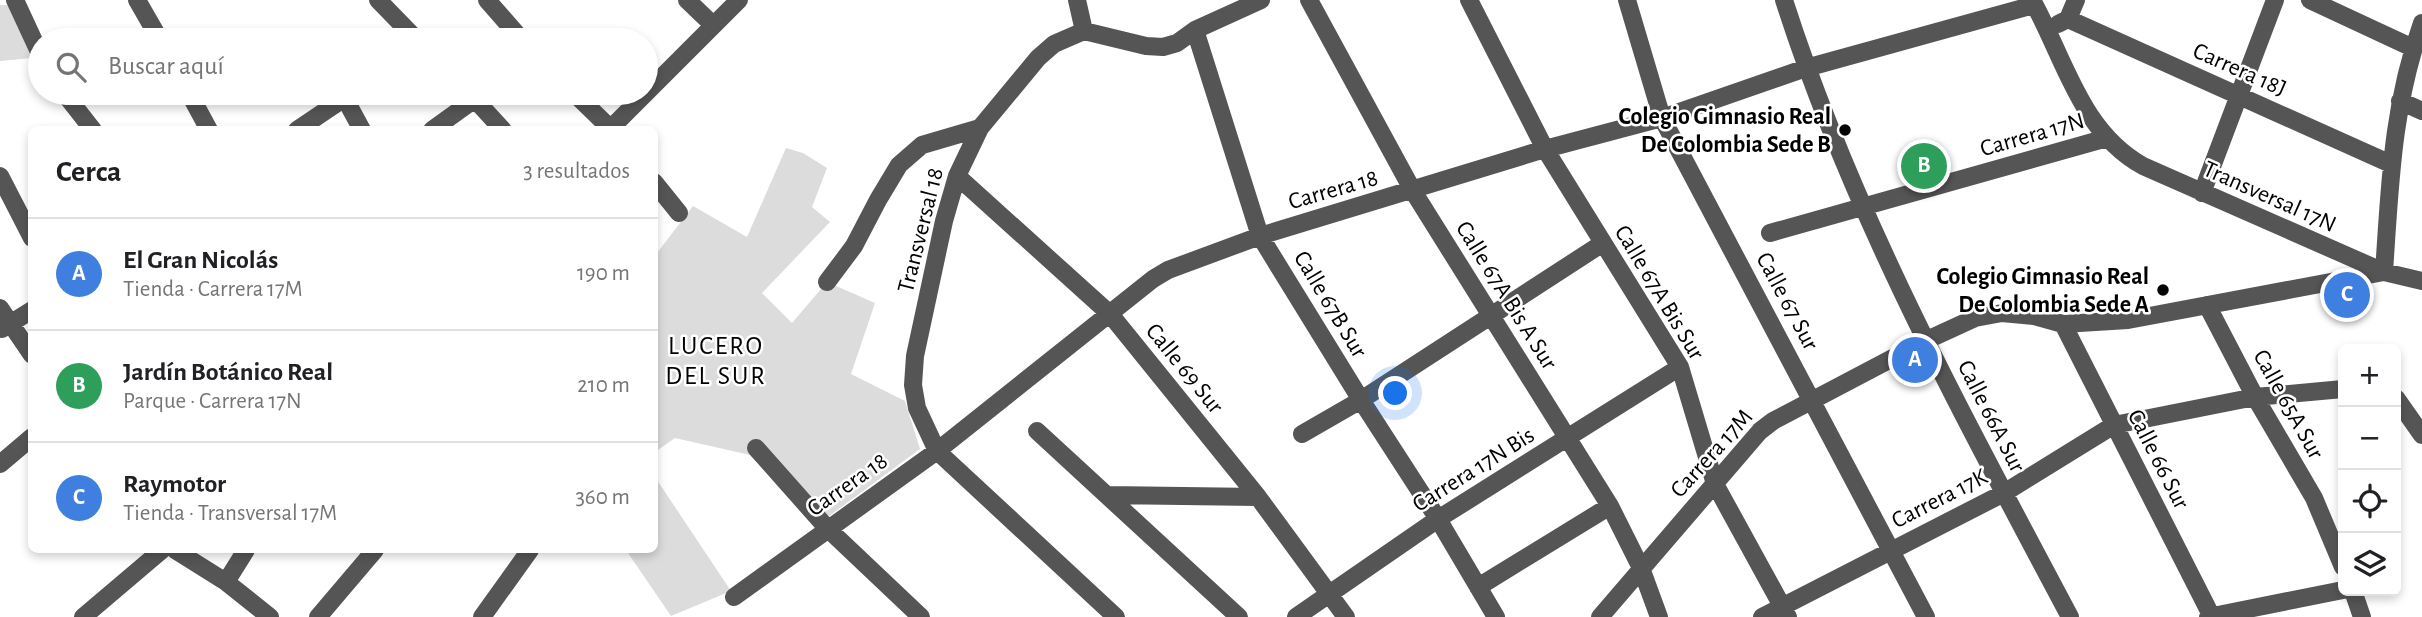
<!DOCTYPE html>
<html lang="es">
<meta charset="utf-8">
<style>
body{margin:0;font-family:"Alegreya Sans",sans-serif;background:#f2f2f2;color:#202124}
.controls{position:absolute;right:21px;bottom:21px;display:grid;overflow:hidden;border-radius:10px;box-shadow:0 4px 10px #0003}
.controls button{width:63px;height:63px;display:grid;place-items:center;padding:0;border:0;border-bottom:2px solid #e0e0e0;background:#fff;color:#202124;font:35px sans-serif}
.you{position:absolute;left:1396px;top:394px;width:24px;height:24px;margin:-18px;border:5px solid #fff;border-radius:50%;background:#1a73e8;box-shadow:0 0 0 10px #1a73e833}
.badge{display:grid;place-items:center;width:46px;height:46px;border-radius:50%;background:#ea580c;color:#fff;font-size:23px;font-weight:700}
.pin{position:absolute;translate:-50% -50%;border:4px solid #fff;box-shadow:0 2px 7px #0006}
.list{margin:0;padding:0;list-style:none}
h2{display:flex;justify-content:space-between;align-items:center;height:91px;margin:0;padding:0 28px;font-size:30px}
h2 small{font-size:23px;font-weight:400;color:#757577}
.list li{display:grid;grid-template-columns:46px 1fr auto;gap:21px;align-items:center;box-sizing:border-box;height:112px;padding:0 28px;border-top:2px solid #e0e0e0}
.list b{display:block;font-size:26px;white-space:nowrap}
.list p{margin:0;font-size:23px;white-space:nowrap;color:#757577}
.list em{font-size:23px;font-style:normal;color:#757577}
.icon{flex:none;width:38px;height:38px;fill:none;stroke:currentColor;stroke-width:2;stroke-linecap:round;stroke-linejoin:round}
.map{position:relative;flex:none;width:2422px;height:617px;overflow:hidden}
.search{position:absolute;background:#fff;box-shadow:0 4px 10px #0003;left:28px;top:28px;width:630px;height:77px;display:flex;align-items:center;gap:18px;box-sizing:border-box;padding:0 24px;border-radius:38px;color:#757577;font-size:26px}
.panel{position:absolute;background:#fff;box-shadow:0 4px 10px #0003;left:28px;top:126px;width:630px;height:427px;border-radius:10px}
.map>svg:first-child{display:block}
</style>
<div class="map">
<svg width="2422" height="617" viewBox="0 0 2422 617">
<rect width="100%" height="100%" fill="#fff"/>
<path fill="#dcdcdc" d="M0 5H8L32 58 0 61Z
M786 148 803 153 827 168 812 207 830 222 762 293 792 323 827 282 875 303 851 374 905 401 920 449 821 522 750 455 675 438 655 452 654 257 693 206 747 237Z
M655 477 731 591 671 616 626 550H654Z"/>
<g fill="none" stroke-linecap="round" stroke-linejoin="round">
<path stroke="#555" stroke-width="18" d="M15 0 40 54
M137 0 160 40
M378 0 417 40
M487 0 522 40
M687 0 713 25
M1077 0 1084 31
M1309 0 1413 191 1610 506 1641 568 1659 617
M1469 0 1545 149 1680 367 1715 484 1788 617
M1627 0 1662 118 1926 617
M1784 0C1853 216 1964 417 2070 617
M2032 0C2065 59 2080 131 2143 166L2384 272 2422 281
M2310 0 2413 48
M2068 19 2391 164
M2058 24 2068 19 2076 0
M1195 30 1260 236 1361 400 1438 519 1496 617
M64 93 93 130
M189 93 209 130
M342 93 362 130
M469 93 503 130
M574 93 612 130
M2400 101 2422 111
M297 130 352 93
M432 130 475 99
M609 130 739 0
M0 176 32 238
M957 176 1110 314 1258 497 1346 617
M654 182 679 213
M2202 193 2275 0
M1770 233 2107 138
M2384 272C2390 185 2392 107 2422 23
M827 282 854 246 878 200 899 165 922 145 980 128
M2207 305 2255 397 2314 498 2343 567
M0 308 32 355
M2063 324 2211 615
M2 329 32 310
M2396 398 2422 435
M1037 431 1239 617
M1302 434 1361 400 1603 243
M756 448 827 528 921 617
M0 464 32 437
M1107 495 1258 497
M175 550 226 582 270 617
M226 582 246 550
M1478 587 1610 506
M2353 591 2362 617
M734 597 937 451 1153 279 1168 270 1260 236 1545 149 1662 118 1806 68 2034 5
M83 617 162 550
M318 617 375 550
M482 617 530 550
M1116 617 937 451 917 408 913 385 915 356 944 221 957 176 980 128 1038 58 1054 44 1084 31 1146 46 1163 47 1177 43 1195 30 1261 0
M1296 617 1438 519 1680 367
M1600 617 1760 431 1773 421 1927 340 1975 318 2002 313 2034 316 2063 324 2128 320 2384 272
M1762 617 2004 493 2114 425 2255 397 2343 389
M2208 617 2343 590"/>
</g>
<g fill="#000" stroke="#fff" stroke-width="2.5">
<circle cx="1845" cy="130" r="7"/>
<circle cx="2163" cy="290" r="7"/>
</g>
<g text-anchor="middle" stroke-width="5" stroke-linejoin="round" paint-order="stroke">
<g font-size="24" fill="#000" stroke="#fff">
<text transform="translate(2240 69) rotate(24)" y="8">Carrera 18J</text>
<text transform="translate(2032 134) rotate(-16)" y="8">Carrera 17N</text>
<text transform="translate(1333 189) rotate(-16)" y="8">Carrera 18</text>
<text transform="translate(2270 196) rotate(24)" y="8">Transversal 17N</text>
<text transform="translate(920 230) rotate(-76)" y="8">Transversal 18</text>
<text transform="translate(1660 292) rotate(59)" y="8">Calle 67A Bis Sur</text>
<text transform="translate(1507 295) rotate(58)" y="8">Calle 67A Bis A Sur</text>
<text transform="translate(1788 301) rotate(62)" y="8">Calle 67 Sur</text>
<text transform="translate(1331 304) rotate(59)" y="8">Calle 67B Sur</text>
<text transform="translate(1185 368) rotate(51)" y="8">Calle 69 Sur</text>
<text transform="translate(2289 404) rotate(61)" y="8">Calle 65A Sur</text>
<text transform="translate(1992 416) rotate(63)" y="8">Calle 66A Sur</text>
<text transform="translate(1711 453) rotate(-48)" y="8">Carrera 17M</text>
<text transform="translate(2159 459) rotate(63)" y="8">Calle 66 Sur</text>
<text transform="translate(1473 469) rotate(-32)" y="8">Carrera 17N Bis</text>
<text transform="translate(847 484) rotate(-35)" y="8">Carrera 18</text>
<text transform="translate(1939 498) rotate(-27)" y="8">Carrera 17K</text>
</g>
<g font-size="24" font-weight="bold" fill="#000" stroke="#fff" text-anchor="end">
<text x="1831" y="124">Colegio Gimnasio Real<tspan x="1831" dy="28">De Colombia Sede B</tspan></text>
<text x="2149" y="284">Colegio Gimnasio Real<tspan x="2149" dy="28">De Colombia Sede A</tspan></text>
</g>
<g font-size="26" letter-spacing="2" fill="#000" stroke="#fff">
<text x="716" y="354">LUCERO<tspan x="716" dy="30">DEL SUR</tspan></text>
</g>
</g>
</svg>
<div class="controls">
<button>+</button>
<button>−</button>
<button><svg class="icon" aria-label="locate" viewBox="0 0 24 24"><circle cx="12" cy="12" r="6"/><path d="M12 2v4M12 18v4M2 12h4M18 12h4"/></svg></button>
<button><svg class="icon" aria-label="layers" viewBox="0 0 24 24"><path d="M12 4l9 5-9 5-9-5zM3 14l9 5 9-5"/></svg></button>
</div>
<div class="you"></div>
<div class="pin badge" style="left:1915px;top:360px;background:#3f7fe0">A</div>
<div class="pin badge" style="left:1924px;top:166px;background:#2e9e5b">B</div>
<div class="pin badge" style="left:2347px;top:295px;background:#3f7fe0">C</div>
<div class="search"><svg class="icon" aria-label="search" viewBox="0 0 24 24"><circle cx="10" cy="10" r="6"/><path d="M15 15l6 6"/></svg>Buscar aquí</div>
<section class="panel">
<h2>Cerca<small>3 resultados</small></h2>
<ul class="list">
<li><span class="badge" style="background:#3f7fe0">A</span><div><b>El Gran Nicolás</b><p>Tienda · Carrera 17M</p></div><em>190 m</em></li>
<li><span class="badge" style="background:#2e9e5b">B</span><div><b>Jardín Botánico Real</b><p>Parque · Carrera 17N</p></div><em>210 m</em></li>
<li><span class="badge" style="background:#3f7fe0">C</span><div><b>Raymotor</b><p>Tienda · Transversal 17M</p></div><em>360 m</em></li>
</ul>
</section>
</div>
